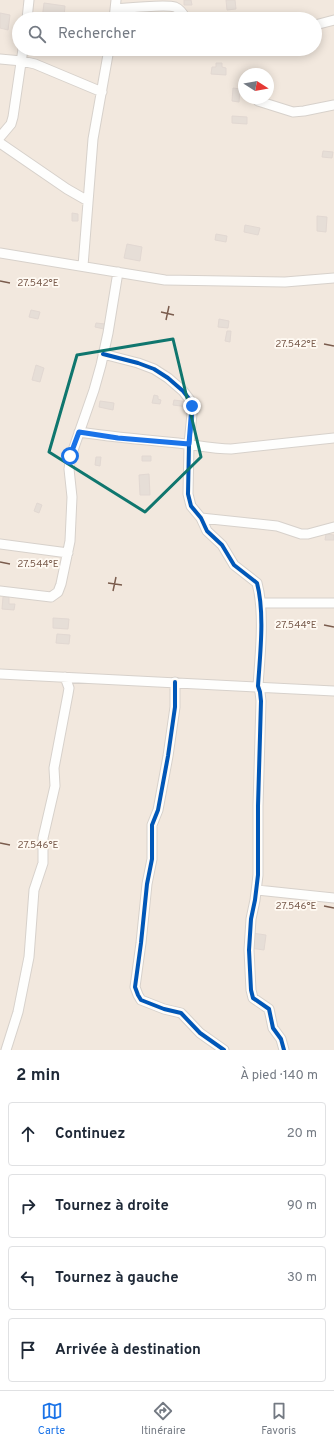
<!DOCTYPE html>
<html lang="fr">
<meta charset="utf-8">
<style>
body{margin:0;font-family:Overpass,sans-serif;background:#f6f6f7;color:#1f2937}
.compass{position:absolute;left:238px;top:68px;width:36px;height:36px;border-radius:50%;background:#fff;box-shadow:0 2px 10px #0003;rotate:101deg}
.stop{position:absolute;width:12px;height:12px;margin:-9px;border:3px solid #1a73e8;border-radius:50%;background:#fff}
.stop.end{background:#1a73e8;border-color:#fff;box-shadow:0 1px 4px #0008}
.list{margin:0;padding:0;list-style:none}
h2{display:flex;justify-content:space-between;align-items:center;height:52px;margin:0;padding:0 16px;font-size:17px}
h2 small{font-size:13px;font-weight:400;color:#747a83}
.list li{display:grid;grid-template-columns:26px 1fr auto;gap:12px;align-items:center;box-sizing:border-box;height:64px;margin:0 8px 8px;padding:0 8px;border:1px solid #e0e1e3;border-radius:4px}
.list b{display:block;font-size:15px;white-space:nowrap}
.list em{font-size:13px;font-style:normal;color:#747a83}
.icon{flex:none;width:22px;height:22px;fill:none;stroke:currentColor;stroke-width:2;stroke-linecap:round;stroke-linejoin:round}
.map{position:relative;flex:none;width:334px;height:1050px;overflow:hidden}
.search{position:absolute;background:#fff;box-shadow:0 2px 10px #0003;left:12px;right:12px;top:12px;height:44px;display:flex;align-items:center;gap:10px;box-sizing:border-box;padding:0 14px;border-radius:22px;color:#747a83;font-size:15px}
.sheet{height:340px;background:#fff}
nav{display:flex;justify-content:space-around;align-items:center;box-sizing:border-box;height:56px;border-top:1px solid #e0e1e3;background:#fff;font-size:11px;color:#747a83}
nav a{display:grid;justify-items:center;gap:2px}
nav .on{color:#1a73e8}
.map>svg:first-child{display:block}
</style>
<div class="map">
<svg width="334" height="1050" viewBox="0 0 334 1050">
<rect width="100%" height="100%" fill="#f9f5f0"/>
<path fill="#f2e8de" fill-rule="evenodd" d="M0 0H334V1050H0ZM19 19H315V49H19ZM244 74H268V98H244Z"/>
<path fill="#e6ded7" stroke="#e2d8d2" d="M184 0H191L192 5H184Z
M226 0H235L236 9 227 10Z
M44 3 65 6 64 16H60V19H42Z
M0 13 10 15 8 30 0 28Z
M216 63H222V67L226 68V75L211 74 212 67H216Z
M233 88 240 89 239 102 232 101Z
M232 116 247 117V124L232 123Z
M323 151 333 152 332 158 322 157Z
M72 213 78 214V221H72Z
M317 216 327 217 326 232 317 231Z
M245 225 260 228 258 235 244 232Z
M216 234 227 236 226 242 215 240Z
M127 244 142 247 140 261 124 258Z
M31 310 40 312 38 319 29 317Z
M219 319 229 321 228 328 218 327Z
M96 323 105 324 104 329 95 327Z
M227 331H231L230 342 225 341Z
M36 365 44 368 40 382 32 380Z
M154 395 158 396V399L161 400 160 404 152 403Z
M174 400 189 402 188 407 173 405Z
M100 401 114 403 113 410 99 407Z
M142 456H151V461H142Z
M96 457H101L100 466 95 465Z
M149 474 150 495H140L139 475Z
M37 503 42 505 39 513 34 511Z
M326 534 334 535V540H325Z
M3 597H9V604H15L14 610 2 609Z
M53 618 69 619 68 629 53 628Z
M57 634 70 635 69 644 56 643Z
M252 933 266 935 264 950 250 948Z"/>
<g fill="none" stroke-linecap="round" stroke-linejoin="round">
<g stroke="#d7d1cb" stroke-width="11">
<path id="minor" d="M115 9C127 8 166 4 175 7 180 9 184 15 186 19
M27 19 29 0
M114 19 116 0
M315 25 334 20
M0 59 22 61 35 64 102 92
M258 101 293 112 304 111 334 105
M0 137 11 124 13 117 23 49
M0 143 67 189 88 201
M0 253 165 280 285 282 334 278
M83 266 93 139 109 49
M103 354 138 363 154 369 168 378 183 391 190 400 192 414 189 444 188 494 191 506 201 518 207 531 222 545 234 565 257 583C265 613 260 655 258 686L260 692 261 701 258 806V875L255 900 251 919 249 950 251 990 253 998 269 1009 273 1028 281 1039 284 1050
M79 432C112 437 145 440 178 443 196 445 213 449 231 449L334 438
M201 518 277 526 301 534H308L334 527
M0 544 68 553
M0 591 51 597 58 592 61 584 70 541 72 497 69 469 71 456 94 390 101 365 108 333 118 272
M261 603H334
M0 674 334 691
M175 682V707L168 756 158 810 152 825V859L147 884 141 943 135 987 138 995 141 1000 164 1009 181 1013 200 1033 224 1050
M257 890 334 898
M6 1050 18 1012 29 957 34 890 43 863V838L55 786 54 768 68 694 69 688 65 677"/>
</g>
<use href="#minor" stroke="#fefefd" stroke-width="9"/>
<g stroke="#fffaf3" stroke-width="6">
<path id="cycleway" d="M103 354 138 363 154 369 168 378 183 391 190 400 192 414 189 444 188 494 191 506 201 518 207 531 222 545 234 565 257 583C265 613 260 655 258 686L260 692 261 701 258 806V875L255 900 251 919 249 950 251 990 253 998 269 1009 273 1028 281 1039 284 1050
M175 682V707L168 756 158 810 152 825V859L147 884 141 943 135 987 138 995 141 1000 164 1009 181 1013 200 1033 224 1050"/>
</g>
<use href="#cycleway" stroke="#0057b8" stroke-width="4"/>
</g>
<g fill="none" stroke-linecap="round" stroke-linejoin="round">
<path stroke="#1a73e8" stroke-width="5" d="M70 456 79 432 118 438 189 444 192 406"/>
</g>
<path fill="none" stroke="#0f766e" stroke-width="3" stroke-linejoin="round" d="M173 339 201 457 145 512 49 452 77 355Z"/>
<path fill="none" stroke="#7a5c4d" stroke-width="1.5" d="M0 281 10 283M161 312 174 315M166 320 169 306M324 344 334 346M0 562 10 564M108 583 122 585M113 591 116 577M324 625 334 627M0 843 10 845M324 906 334 908"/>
<g font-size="10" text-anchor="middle" fill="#7a5c4d" stroke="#fffaf3" stroke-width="3.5" stroke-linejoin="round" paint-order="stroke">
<text x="38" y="286">27.542°E</text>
<text x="296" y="347">27.542°E</text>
<text x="38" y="567">27.544°E</text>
<text x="296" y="628">27.544°E</text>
<text x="38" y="848">27.546°E</text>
<text x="296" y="909">27.546°E</text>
</g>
</svg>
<svg class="compass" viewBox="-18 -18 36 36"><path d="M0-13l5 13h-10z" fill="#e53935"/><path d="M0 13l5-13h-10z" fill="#747a83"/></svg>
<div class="stop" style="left:70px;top:456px"></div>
<div class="stop end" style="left:192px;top:406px"></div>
<div class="search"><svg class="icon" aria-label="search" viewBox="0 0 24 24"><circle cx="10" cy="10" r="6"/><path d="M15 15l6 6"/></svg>Rechercher</div>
</div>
<section class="sheet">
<h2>2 min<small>À pied · 140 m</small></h2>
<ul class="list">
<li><svg class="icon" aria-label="ahead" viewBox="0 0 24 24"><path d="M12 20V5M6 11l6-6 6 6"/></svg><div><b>Continuez</b></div><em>20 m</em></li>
<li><svg class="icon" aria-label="right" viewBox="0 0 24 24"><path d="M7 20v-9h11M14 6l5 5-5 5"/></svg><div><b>Tournez à droite</b></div><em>90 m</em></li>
<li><svg class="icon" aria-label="left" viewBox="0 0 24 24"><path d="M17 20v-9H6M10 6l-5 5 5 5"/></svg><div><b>Tournez à gauche</b></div><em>30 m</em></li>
<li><svg class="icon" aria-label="arrive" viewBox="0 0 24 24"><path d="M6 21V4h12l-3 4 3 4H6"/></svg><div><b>Arrivée à destination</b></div></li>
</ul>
</section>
<nav>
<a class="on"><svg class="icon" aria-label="map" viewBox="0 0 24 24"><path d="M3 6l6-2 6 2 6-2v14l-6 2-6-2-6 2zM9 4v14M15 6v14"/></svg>Carte</a>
<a><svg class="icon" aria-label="directions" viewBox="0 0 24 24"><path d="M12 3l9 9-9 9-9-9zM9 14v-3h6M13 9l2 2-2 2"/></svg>Itinéraire</a>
<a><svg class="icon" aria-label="saved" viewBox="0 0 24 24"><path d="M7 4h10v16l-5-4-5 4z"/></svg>Favoris</a>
</nav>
